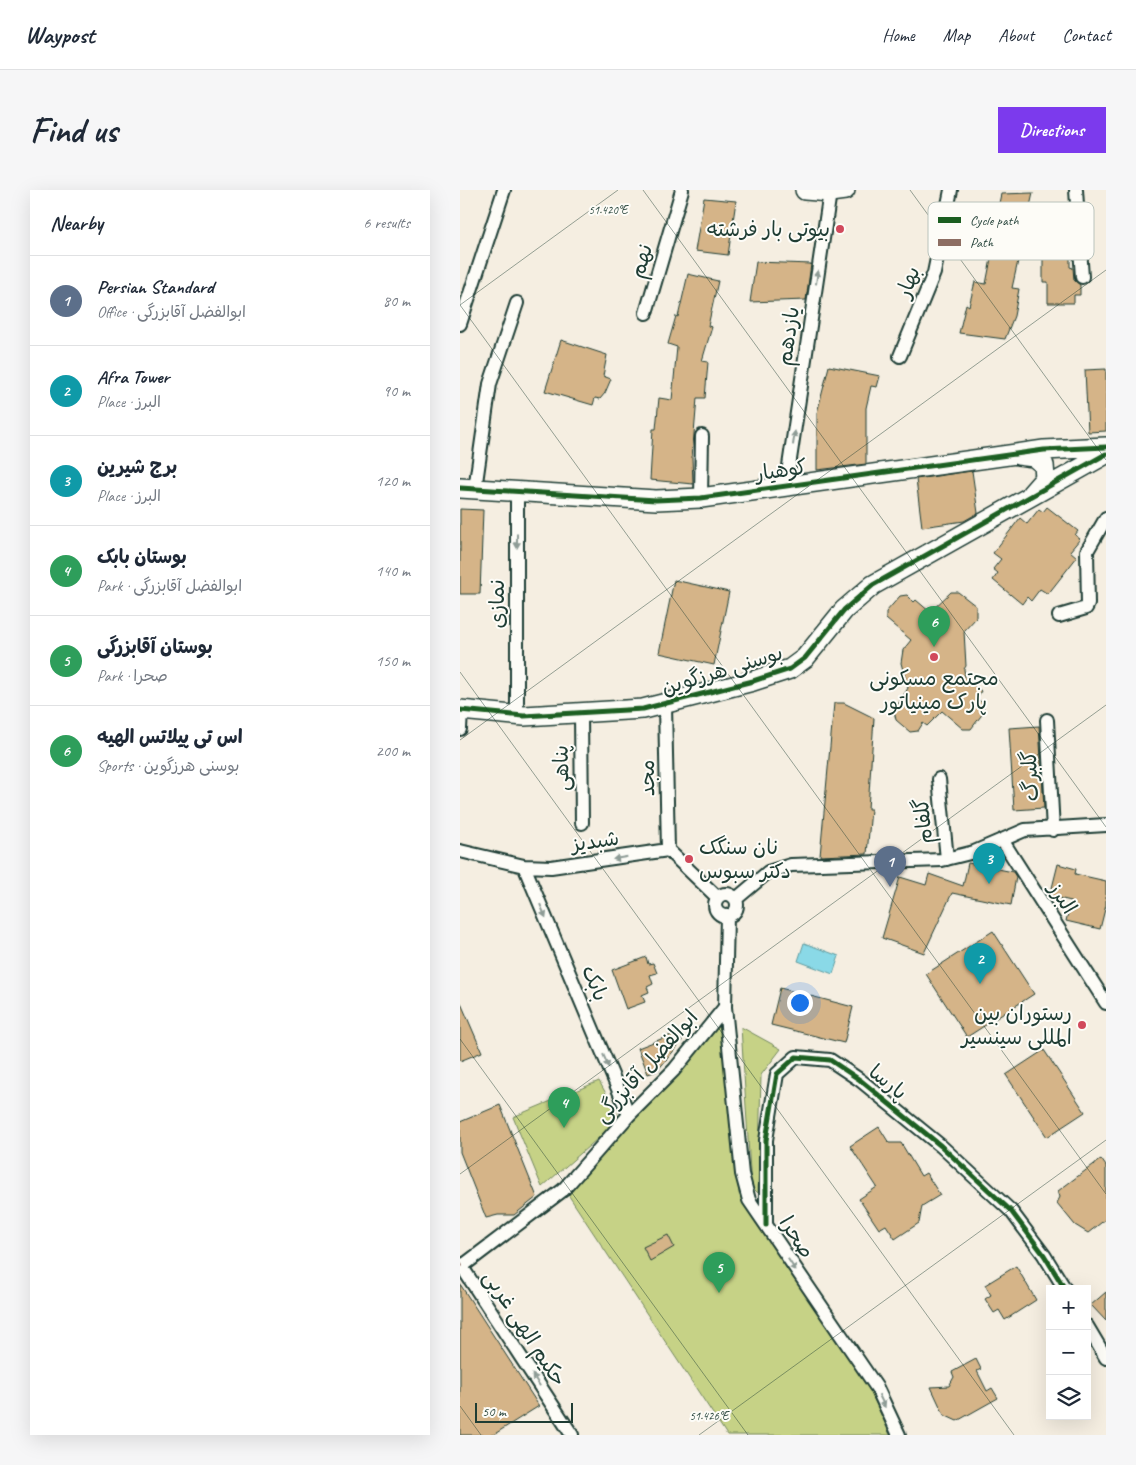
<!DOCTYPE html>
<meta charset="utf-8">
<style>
body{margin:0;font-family:Caveat,"Playpen Sans Arabic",sans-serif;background:#f6f6f7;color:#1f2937}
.controls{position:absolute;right:15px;bottom:15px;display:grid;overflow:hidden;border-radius:0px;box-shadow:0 5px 20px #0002}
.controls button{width:45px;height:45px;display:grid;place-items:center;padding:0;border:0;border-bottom:1px solid #e0e1e3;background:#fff;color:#1f2937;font:25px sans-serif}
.scale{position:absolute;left:15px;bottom:12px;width:98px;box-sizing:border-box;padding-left:5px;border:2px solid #1f3d34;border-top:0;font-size:14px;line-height:18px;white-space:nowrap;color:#1f3d34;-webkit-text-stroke:4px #fdfcf7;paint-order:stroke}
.you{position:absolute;left:339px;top:812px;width:18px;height:18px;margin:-12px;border:4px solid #fff;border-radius:50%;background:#1a73e8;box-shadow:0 0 0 8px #1a73e833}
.badge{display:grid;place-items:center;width:32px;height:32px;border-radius:50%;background:#7c3aed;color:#fff;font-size:16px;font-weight:700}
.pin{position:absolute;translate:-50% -41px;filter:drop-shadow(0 1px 2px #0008)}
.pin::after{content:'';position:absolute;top:26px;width:18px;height:15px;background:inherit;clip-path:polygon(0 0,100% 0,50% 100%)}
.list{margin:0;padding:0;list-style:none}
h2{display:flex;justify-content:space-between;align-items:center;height:65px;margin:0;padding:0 20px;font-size:21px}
h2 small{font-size:16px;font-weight:400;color:#747a83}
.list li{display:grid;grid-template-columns:32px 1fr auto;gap:15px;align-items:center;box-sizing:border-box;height:90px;padding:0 20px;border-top:1px solid #e0e1e3}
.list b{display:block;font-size:19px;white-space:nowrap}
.list p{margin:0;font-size:16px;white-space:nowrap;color:#747a83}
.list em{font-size:16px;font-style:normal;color:#747a83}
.icon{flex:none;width:28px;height:28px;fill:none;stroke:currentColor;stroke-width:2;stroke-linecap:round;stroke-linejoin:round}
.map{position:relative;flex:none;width:646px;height:1245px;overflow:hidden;border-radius:0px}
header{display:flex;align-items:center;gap:30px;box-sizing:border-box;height:70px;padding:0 25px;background:#fff;border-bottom:1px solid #e0e1e3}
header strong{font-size:24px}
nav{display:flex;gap:28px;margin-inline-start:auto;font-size:18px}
.intro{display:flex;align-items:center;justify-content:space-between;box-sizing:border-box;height:120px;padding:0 30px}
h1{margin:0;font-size:35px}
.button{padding:12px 22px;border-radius:0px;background:#7c3aed;color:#fff;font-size:18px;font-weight:700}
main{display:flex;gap:30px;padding:0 30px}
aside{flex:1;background:#fff;border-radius:0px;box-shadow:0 5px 20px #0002}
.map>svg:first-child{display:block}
</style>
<header>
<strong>Waypost</strong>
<nav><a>Home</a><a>Map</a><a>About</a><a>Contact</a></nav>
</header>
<div class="intro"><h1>Find us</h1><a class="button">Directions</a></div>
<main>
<aside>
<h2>Nearby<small>6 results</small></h2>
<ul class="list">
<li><span class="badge" style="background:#5c6f8a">1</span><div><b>Persian Standard</b><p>Office · ابوالفضل آقابزرگی</p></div><em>80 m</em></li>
<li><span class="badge" style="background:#0f9aa8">2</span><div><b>Afra Tower</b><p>Place · البرز</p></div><em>90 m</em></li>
<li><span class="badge" style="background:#0f9aa8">3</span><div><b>برج شیرین</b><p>Place · البرز</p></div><em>120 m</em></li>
<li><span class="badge" style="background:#2e9e5b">4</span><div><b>بوستان بابک</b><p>Park · ابوالفضل آقابزرگی</p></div><em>140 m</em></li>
<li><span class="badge" style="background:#2e9e5b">5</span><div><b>بوستان آقابزرگی</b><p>Park · صحرا</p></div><em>150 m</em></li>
<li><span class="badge" style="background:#2e9e5b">6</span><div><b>اس تی پیلاتس الهیه</b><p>Sports · بوسنی هرزگوین</p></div><em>200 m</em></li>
</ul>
</aside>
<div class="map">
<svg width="646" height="1245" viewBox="0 0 646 1245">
<rect width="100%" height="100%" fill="#f5eee1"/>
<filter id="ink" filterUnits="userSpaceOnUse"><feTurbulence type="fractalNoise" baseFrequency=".02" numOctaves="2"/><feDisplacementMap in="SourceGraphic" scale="10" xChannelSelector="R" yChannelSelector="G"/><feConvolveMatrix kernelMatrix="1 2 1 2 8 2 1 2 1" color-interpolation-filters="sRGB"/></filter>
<g filter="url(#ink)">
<path fill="#c6d286" stroke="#72885d" d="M260 832 279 1004 411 1202 430 1245H267L107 1003Z
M281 837 321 859 301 885 298 1003 291 996Z
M139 891 160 929 82 997 53 927Z"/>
<path fill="#8ad9e7" stroke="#5f9b9f" d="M344 753 379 766 373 784 338 771Z"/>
<path fill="#d5b488" stroke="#1f3d34" d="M573 3 552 98 559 99 554 126 545 149 499 143 506 114 509 116 515 92 526 94 539 28 536 27 541 4Z
M244 8 276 11 268 65 235 61Z
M610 62V77L613 78 614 90 620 95V105H614V113H588V92H583V63Z
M296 72 351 74 346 110 290 112Z
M228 84 258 91 248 136 252 137 242 171 248 172 245 208H237L232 268 233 294 190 290 193 239H196L199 208 212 210 217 157 208 154 216 126 218 127Z
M101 150 147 165 143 186 151 189 145 203 140 209 135 208 133 215 85 201Z
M369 176 420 186 417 197 411 196 406 218V274L357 280V223Z
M646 179V241L628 242 625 180Z
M512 281 518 323 504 331 462 337 456 289Z
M587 317 618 341 615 345 620 349 610 361 617 367 588 404 580 399 571 411 567 407 562 414 533 390 538 383 533 379 541 369 533 363 560 328 567 334 579 319 583 322Z
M0 319 23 320 20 404H0Z
M214 390 269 402 254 475 199 463Z
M491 402H498L516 416V428L504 441 506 476 504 479 505 487 521 501 517 508 523 514 524 522 511 539H503L482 521 467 536 463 533 458 541 450 542 436 530 434 521 448 498 441 473 443 460 451 450 426 429V422L440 406 447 405 454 412 456 410 470 422Z
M374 513H384L414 528 408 619H411L407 664 360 666Z
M579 536 584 618 554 620 549 538Z
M508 673 553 682 556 687 551 715 492 703 464 763 422 748 440 687 466 695 469 684 503 696Z
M598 674 616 679 615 684 646 691V715L640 739 606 731 611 711 590 706Z
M533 741 574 804 507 847 466 784Z
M186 767 188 774 193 773 197 783 190 785 193 794 187 797 189 802 182 805 185 812 166 819 152 780Z
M320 798 393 817 384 853 311 835Z
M0 811 22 862 0 871Z
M219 842 222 851 197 881 188 884 178 858Z
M584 860 625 922 587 947 546 885Z
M40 915 77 1007 54 1025H38L26 1028 0 962V932Z
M419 937 429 953H441L461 986 466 983 480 1005 462 1016 459 1033 435 1049 426 1035 419 1039 399 1009 417 997 390 956Z
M641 969 646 976V1029L628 1043 615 1035 597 1013 600 1007 598 1001Z
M208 1045 214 1057 190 1071 183 1057Z
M556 1076 576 1110 545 1130 539 1120 534 1123 525 1109 531 1105 525 1095Z
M0 1094 79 1216 33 1245H0Z
M646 1102V1131L631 1115Z
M516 1169 521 1179 517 1181 527 1201 532 1198 538 1208 497 1231 484 1225 471 1197 489 1196 494 1187 492 1182Z"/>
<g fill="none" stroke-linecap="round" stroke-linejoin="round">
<g stroke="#1f3d34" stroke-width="16">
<path id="street" d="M616 0 622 87
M186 123 222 0
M0 134 44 0
M440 166 474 83 491 0
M326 296 370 2
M15 299 30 194 57 113
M57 303V525
M241 308 242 246
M599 426 626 418 628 414 627 361 646 328
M205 515 208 660
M121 523 122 633
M587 530 593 640
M0 539 1 520
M479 589 487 669
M542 650 646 813
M208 660 257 707
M0 661 64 676 91 677 208 660
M64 676 169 925
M255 715a11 11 0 1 1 22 0a11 11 0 1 1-22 0Z
M276 709 308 682 331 675 482 670 514 662 565 640 646 635
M265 817 282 984 289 1010 417 1198 439 1245
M306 1035V950L317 884 336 867 370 870 400 890 481 956 551 1021 584 1065 605 1099
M0 1074 112 1245
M0 1078 103 1000 169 925 214 880 265 817 267 726
M627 1136 646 1168"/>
</g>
<g stroke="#1f3d34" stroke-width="22">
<path id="secondary" d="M345 0 370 2 385 0
M558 265 574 267 584 275 585 288 571 304
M0 298 196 310 241 308 584 260 646 257
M0 520 64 526 183 519 293 491 330 479 345 468 384 420 413 395 646 264"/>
</g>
<use href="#street" stroke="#fdfcf7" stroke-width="12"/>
<use href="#secondary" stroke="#fdfcf7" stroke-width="19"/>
<path stroke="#8d6e63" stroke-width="4" stroke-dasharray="8 4" stroke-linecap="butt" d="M0 1074 1 1077"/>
<g stroke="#fdfcf7" stroke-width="8">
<path id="cycleway" d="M0 298 196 310 241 308 584 260 646 257
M0 520 64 526 183 519 293 491 330 479 345 468 384 420 413 395 646 264
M306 1035V950L317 884 336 867 370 870 400 890 481 956 551 1021 584 1065 605 1099"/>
</g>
<use href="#cycleway" stroke="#1b5e20" stroke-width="5"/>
</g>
<defs><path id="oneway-solid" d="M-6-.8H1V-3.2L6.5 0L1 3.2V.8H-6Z" transform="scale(1.25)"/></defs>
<g fill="#8e9c96">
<use href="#oneway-solid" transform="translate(357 87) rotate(-82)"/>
<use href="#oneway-solid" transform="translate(334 248) rotate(-82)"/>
<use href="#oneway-solid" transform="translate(57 351) rotate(90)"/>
<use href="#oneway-solid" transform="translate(160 668) rotate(170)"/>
<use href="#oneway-solid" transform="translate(83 721) rotate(67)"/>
<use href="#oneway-solid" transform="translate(146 871) rotate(67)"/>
<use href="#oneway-solid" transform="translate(332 1075) rotate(57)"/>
<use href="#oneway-solid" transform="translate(76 1190) rotate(-123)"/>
<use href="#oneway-solid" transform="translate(422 1211) rotate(64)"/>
</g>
</g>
<path fill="none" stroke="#1f3d34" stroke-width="1" stroke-opacity="0.45" d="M183 0 646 637M450 0 646 270M0 115 158 0M0 115 646 1004M0 482 554 1245M0 550 646 80M0 849 288 1245M0 984 646 515M0 1216 21 1245M239 1245 646 950"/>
<g fill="#d1495b" stroke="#fdfcf7" stroke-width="2">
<circle cx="380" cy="39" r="5"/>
<circle cx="474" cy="467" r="5"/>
<circle cx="229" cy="669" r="5"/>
<circle cx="622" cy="835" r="5"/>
</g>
<g text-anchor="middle" stroke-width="4" stroke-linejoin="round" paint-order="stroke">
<g font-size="21" fill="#1f3d34" stroke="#fdfcf7" text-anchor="end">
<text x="370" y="46">بیوتی بار فرشته</text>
<text x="474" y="495" text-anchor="middle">مجتمع مسکونی<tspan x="474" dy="24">پارک مینیاتور</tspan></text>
<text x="239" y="664" text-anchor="start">نان سنگک<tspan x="239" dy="24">دکتر سبوس</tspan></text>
<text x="612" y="830">رستوران بین<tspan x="612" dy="24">المللی سینسیر</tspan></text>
</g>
<g font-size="21" fill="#1f3d34" stroke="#fdfcf7">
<text transform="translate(181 71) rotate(-74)" y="7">نهم</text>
<text transform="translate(448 92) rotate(-70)" y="7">بهار</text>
<text transform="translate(328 146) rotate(-82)" y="7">یازدهم</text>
<text transform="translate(321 280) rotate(-8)" y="7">کوهیار</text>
<text transform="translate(37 414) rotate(-90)" y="7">نمازی</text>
<text transform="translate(262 480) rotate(-17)" y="7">بوسنی هرزگوین</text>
<text transform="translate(101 578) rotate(-91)" y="7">پناهی</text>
<text transform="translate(570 586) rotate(-93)" y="7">گلبرگ</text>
<text transform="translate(187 588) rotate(-91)" y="7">مجد</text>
<text transform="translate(463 631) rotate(-96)" y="7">گلفام</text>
<text transform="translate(135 651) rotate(-8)" y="7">شبدیز</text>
<text transform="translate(603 708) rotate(58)" y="7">البرز</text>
<text transform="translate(135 793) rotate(67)" y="7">بابک</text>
<text transform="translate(186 876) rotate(-48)" y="7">ابوالفضل آقابزرگی</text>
<text transform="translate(428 892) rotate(39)" y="7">پارسا</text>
<text transform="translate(337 1047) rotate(57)" y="7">صحرا</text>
<text transform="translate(65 1138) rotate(57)" y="7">حکیم الهی غربی</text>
</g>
</g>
<rect x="468" y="12" width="166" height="58" rx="8" fill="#fdfcf7" stroke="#bac3bc" stroke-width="1"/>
<rect x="478" y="27" width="23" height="6" fill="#1b5e20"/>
<rect x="478" y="49" width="23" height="7" fill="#8d6e63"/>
<g font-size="14" fill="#1f3d34">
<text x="510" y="35">Cycle path</text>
<text x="510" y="57">Path</text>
</g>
<g font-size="12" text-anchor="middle" fill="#1f3d34" stroke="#fdfcf7" stroke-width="4" stroke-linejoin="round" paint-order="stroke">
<text x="148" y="24">51.420°E</text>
<text x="249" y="1230">51.426°E</text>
</g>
</svg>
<div class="controls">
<button>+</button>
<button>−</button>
<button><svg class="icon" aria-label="layers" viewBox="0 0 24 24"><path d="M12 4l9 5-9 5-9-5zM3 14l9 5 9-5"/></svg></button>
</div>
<div class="scale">50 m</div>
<div class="you"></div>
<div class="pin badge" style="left:430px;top:697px;background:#5c6f8a">1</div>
<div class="pin badge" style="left:520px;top:794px;background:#0f9aa8">2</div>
<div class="pin badge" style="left:529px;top:694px;background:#0f9aa8">3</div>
<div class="pin badge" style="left:104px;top:938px;background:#2e9e5b">4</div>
<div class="pin badge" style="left:259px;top:1103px;background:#2e9e5b">5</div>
<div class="pin badge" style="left:474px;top:457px;background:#2e9e5b">6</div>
</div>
</main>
